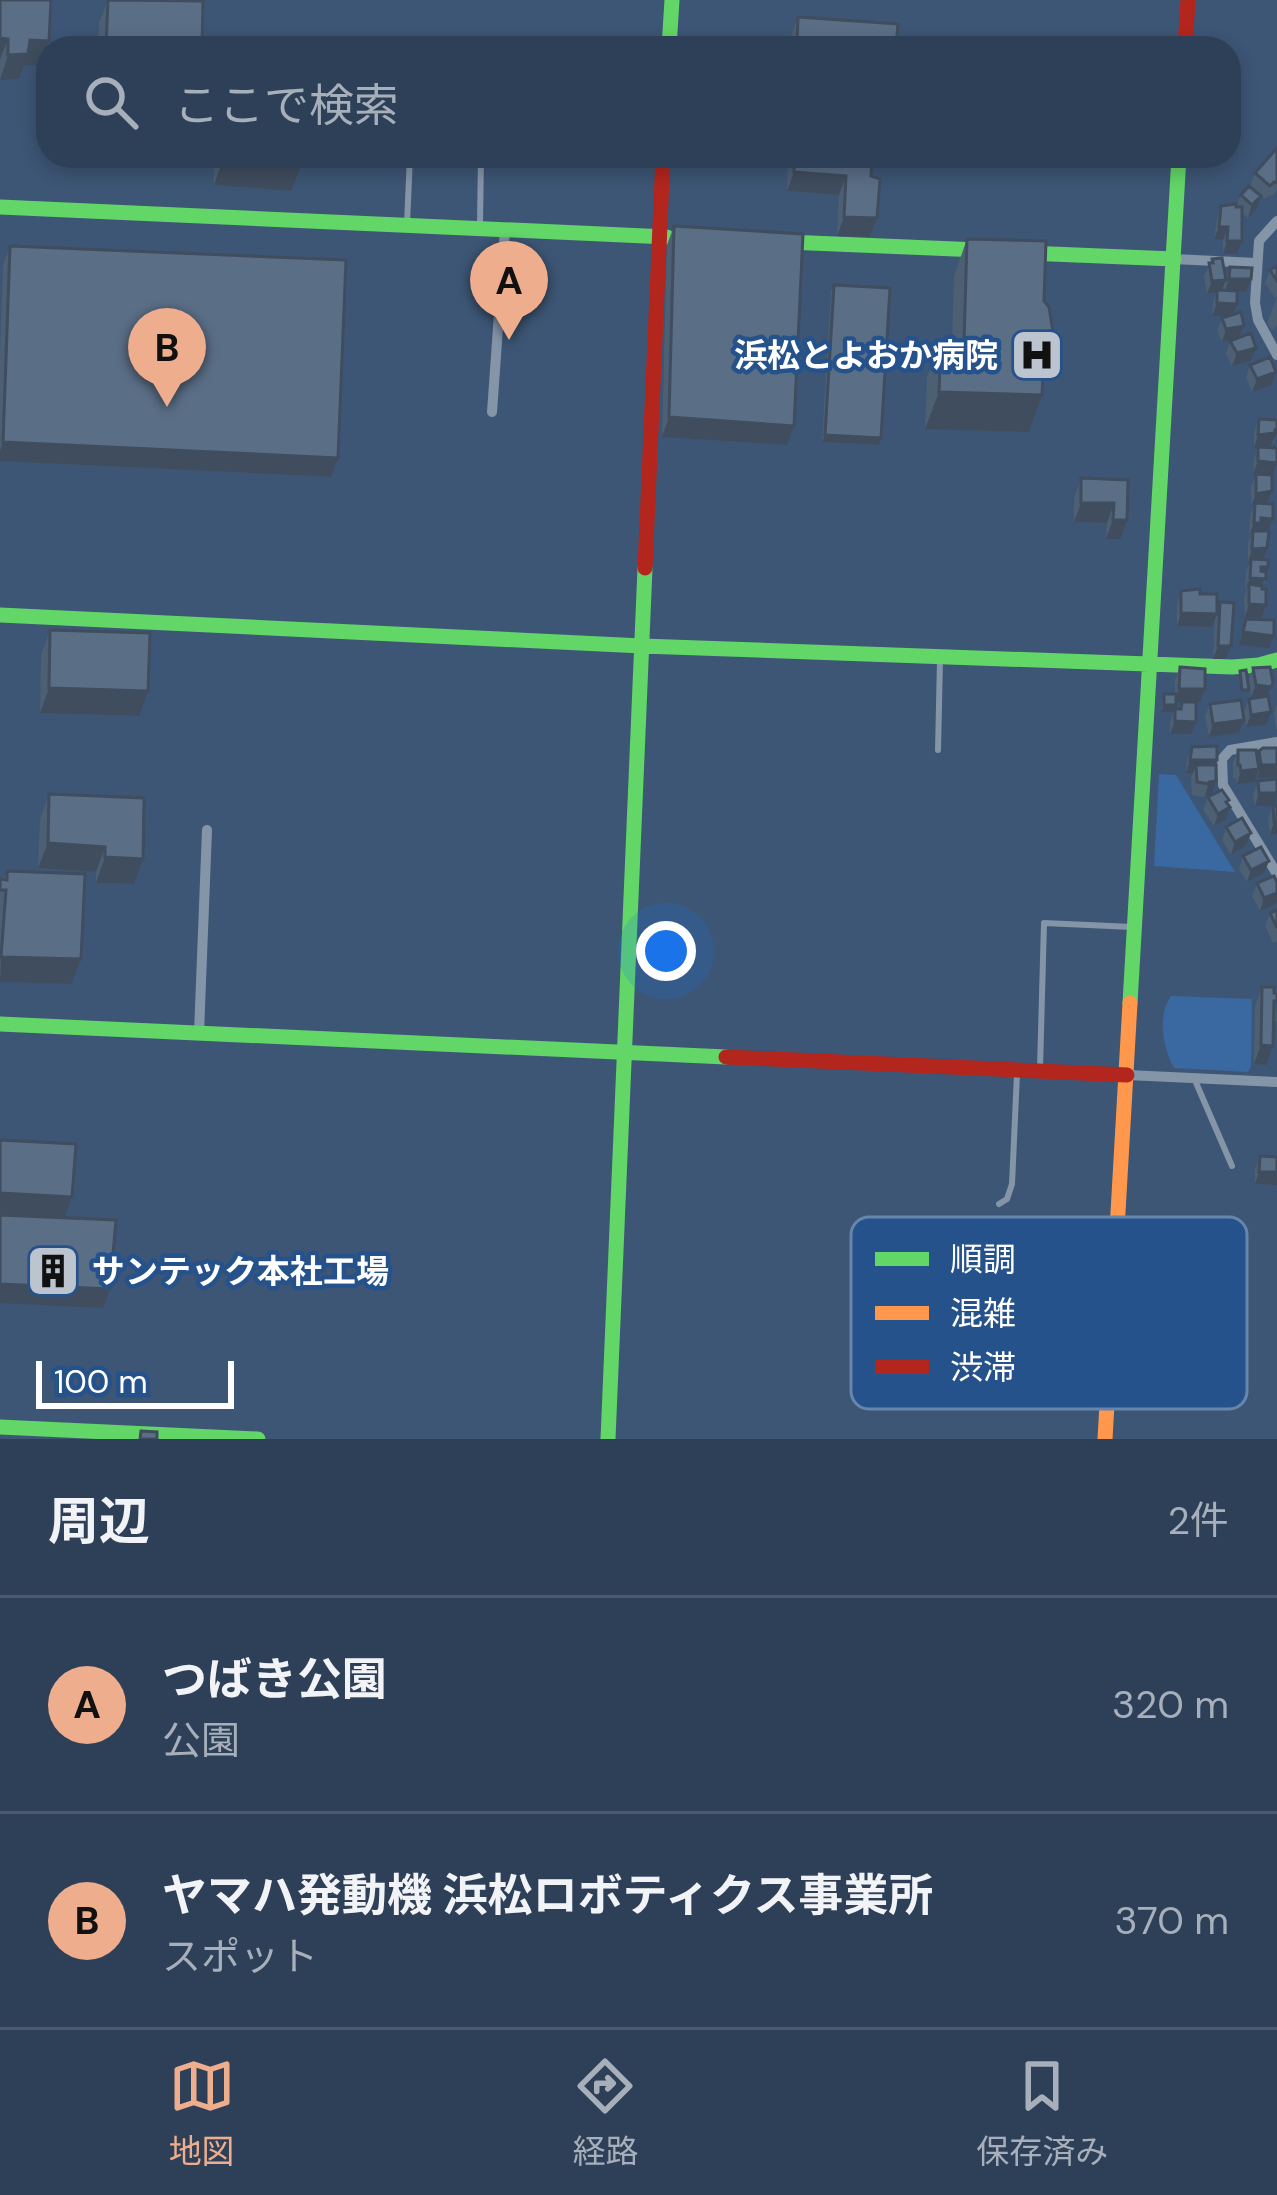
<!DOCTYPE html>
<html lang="ja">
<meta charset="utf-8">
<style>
body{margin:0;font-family:"DM Sans","Noto Sans JP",sans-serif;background:#3a4b61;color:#f1f3f6}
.scale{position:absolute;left:36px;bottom:30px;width:198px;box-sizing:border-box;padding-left:12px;border:6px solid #fff;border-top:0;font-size:33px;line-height:42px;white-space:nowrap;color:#fff;-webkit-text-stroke:9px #26528c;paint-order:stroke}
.you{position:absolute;left:666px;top:951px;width:42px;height:42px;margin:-30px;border:9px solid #fff;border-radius:50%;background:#1a73e8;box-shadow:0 0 0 18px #1a73e833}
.badge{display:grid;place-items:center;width:78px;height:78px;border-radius:50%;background:#eead8d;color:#111;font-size:39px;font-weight:700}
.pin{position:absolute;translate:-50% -99px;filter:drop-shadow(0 3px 6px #0008)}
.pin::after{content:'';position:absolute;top:63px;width:42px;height:36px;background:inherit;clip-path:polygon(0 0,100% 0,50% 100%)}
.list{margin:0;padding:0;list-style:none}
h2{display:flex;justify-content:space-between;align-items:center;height:156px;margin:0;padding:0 48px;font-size:51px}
h2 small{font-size:39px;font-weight:400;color:#a7afba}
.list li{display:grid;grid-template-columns:78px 1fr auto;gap:36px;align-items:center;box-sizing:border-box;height:216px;padding:0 48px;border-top:3px solid #49596e}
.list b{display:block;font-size:45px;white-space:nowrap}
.list p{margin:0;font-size:39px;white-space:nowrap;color:#a7afba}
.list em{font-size:39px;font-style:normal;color:#a7afba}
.icon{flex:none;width:66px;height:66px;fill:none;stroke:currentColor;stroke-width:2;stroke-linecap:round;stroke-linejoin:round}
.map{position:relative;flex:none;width:1277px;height:1439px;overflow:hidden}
.search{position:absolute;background:#2e4058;box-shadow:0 6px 18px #0003;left:36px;right:36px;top:36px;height:132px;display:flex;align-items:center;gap:30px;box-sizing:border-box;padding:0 42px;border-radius:36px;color:#a7afba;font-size:45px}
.sheet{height:588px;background:#2e4058}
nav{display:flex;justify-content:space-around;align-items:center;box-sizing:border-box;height:168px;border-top:3px solid #49596e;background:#2e4058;font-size:33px;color:#a7afba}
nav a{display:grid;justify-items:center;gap:6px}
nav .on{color:#eead8d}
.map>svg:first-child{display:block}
</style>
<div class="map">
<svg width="1277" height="1439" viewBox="0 0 1277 1439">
<rect width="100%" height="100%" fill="#3d5675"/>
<path fill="#3a68a1" d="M1159 774 1176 775 1235 872 1154 866Z
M1171 996 1252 999 1251 1066 1248 1072 1174 1068C1163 1048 1157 1015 1171 996Z"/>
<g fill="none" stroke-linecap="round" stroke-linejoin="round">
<path stroke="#8495a8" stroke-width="6" d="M407 224 410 156
M480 224 481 156
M938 750 940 660
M1040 1068 1044 923 1132 927
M1194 1078 1232 1166
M999 1204 1007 1199 1012 1184 1017 1074"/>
<path stroke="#8495a8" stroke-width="10" d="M1277 221 1259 241 1255 303 1258 320 1277 355
M1174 259 1256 263
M492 412 505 229
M1277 742 1230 750 1222 759 1223 785 1277 874
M199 1033 207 830
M1127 1075 1277 1082"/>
<path stroke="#63d668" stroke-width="15" d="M669 48 672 0
M0 207 667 237
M787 242 979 250
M1027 253 1174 259
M0 615 642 646 1232 667 1259 665 1277 660
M1130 1003 1179 156
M0 1024 726 1057
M0 1427 258 1439
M608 1439 645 568"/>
<path stroke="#ff974d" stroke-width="15" d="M1105 1439 1130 1003"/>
<path stroke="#b3261e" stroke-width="15" d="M1185 48 1188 0
M645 568 663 156
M726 1057 1127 1075"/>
</g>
<path fill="#4d5f73" d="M0 0 40 66 24 65 19 79 0 80Z
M108 0 202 48H98L99 23Z
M798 17 896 48H791V36Z
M1277 148V190L1272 196 1270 195 1265 199 1250 186 1255 173Z
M214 156H301L291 191 214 185Z
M788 156H872L871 176 877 218 870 237 837 236 839 195 787 191Z
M1241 195 1256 209 1248 218 1242 212V241L1237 254H1223V240L1214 239 1217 219 1221 206H1236Z
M674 226 794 426 787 445 662 437 667 245Z
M967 239 1044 301 1043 357 1029 432 925 429 927 378 941 341H952L954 276Z
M10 246 331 477 0 461V353L3 265Z
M1212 259 1226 279 1230 267 1251 279 1246 292H1237L1233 314 1244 326 1240 338 1256 348 1251 361 1232 366 1226 354 1230 341 1234 340 1222 342 1217 330 1222 318 1227 316H1212L1213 302 1216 293 1207 294 1204 276Z
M1277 266V296L1275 298 1265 283 1270 270Z
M834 285 881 438 879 445 822 442 831 291Z
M1277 297V326L1272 330 1267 323Z
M1250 365 1271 385 1252 392 1246 377Z
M1259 419 1277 420V434L1274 443H1271L1270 446 1263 447 1272 476V491L1267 503 1273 519 1268 531 1267 548 1263 560 1266 579 1262 589 1261 618 1245 617 1244 597 1247 590H1245L1246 572 1250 562H1248V543L1251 536H1249L1250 516 1254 506H1251V487L1256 474H1253L1254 459 1258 447 1254 448V432Z
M1081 478 1128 480 1127 520 1121 539H1106L1107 523 1074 522V498Z
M1181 591 1200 594 1217 611 1220 602 1231 646 1226 659H1213L1215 619 1212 627 1177 626V604Z
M50 630 139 716 40 713 41 655Z
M1180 667 1205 689 1200 702H1196V722L1191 734H1170V722L1175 709H1179L1182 702H1176L1173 712H1161L1164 694H1175V680Z
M1253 668 1273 683 1268 696 1266 725 1246 727 1244 711 1249 699 1255 698 1251 697 1248 681Z
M1210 704 1244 720 1239 733 1209 737 1205 716Z
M1277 704V729H1276L1274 713Z
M1277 746V777H1257L1255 782 1237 784 1236 778H1233V762L1238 750 1257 756 1259 751 1276 748Z
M1192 747 1215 765 1216 781 1204 797 1192 795 1191 778 1193 773H1186L1187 759Z
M1277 779 1276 806H1255L1253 794 1258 781Z
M49 794 144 798 134 884 96 883V872L38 868 40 819Z
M1208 797 1227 804 1225 820 1214 826 1203 810Z
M1273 806 1277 834 1270 835 1268 819Z
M1226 827 1251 833 1246 846 1231 855 1222 840Z
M1243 856 1269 861 1264 873 1247 882 1239 869Z
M7 871 71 984 0 982V879H3Z
M1277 882V903L1260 911 1252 896 1257 883Z
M1277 910V941L1273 943 1265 926 1270 913Z
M1262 987 1274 993 1277 1021H1274L1266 1065 1254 1064 1255 1006Z
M1260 1156 1277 1157V1185L1255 1184V1169Z"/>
<path fill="#3f4d5e" d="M0 38 8 39 0 59Z
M30 40 49 41 40 66 24 65 19 79 0 80 8 55Z
M96 156H194L190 166 94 163Z
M223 160 301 166 291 191 214 185Z
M794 172 846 176 839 195 787 191Z
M1261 196 1256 209 1248 218 1252 205Z
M844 217 877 218 870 237 837 236Z
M1219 227H1228L1223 240 1214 239Z
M1227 241H1242L1237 254H1223Z
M1229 279H1251L1246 292 1225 291Z
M1226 280 1221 292 1207 294 1212 281Z
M1217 303 1237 304 1232 316H1212Z
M1244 326 1239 339 1222 342 1226 329Z
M1256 348 1251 361 1232 366 1237 353Z
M1276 372 1271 385 1252 392 1257 379Z
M939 392 1042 395 1029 432 925 429Z
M669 417 794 426 787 445 662 437Z
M1275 430H1277V434L1270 446 1254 448 1258 435Z
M825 435 881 438 879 445 822 442Z
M3 442 338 458 331 477 0 461V451Z
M1258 461 1277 463 1272 476 1253 474Z
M1272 491 1267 503 1251 506 1256 494Z
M1081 503H1114L1107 523 1074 522Z
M1261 518 1273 519 1268 531H1253L1249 536 1254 523Z
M1113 520H1127L1121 539H1106Z
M1267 548 1263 561 1248 562 1252 549Z
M1261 567H1268L1261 591 1249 584 1245 590 1250 578Z
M1249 604 1266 605 1261 618 1245 617Z
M1181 613 1217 614 1212 627 1177 626Z
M1243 632 1274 636 1269 648 1239 645Z
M1218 646H1231L1226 659H1213Z
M1256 685 1271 687 1266 700 1251 697Z
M49 688 148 691 139 716 40 713Z
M1179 689H1205L1200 702H1175Z
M1164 705H1176L1173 712H1161Z
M1271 712 1266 725 1246 727 1251 715Z
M1244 720 1239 733 1209 737 1213 724Z
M1175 721 1196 722 1191 734H1170Z
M1190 760H1217L1212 772 1196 765 1193 773H1186Z
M1261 765H1277V777L1257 778Z
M1259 769 1255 782 1237 784 1241 771Z
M1216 781 1212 794 1205 795 1209 782Z
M1259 793H1277L1276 806H1255Z
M1229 800 1225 810 1230 807 1225 820 1214 826 1218 814Z
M1274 822H1277V834L1270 835Z
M1251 833 1246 846 1231 855 1235 842Z
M48 843 105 847 96 872 38 868Z
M105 857 143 859 134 884 96 883Z
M1269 861 1264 873 1247 882 1251 870Z
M1277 893V903L1260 911 1264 898Z
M1 957 81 959 71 984 0 982Z
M1261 1045 1273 1046 1266 1065 1254 1064Z
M1259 1172H1277V1185L1255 1184Z
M0 1193 72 1197 65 1217 0 1213Z
M0 1284 110 1289 103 1308 0 1303Z"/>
<path fill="#5a6e86" stroke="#3f4d5e" stroke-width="3" d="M0 0H51L49 41 30 40 28 54 8 55V39L0 38Z
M108 0 203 1 202 48H106Z
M798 17 898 24 896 48H797Z
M1277 148V183L1274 182 1270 186 1255 173Z
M223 156H301V166L223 160Z
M794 156H872L871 176 880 179 877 218 844 217 846 176 794 172Z
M1249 186 1261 196 1252 205 1241 195Z
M1236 204V207H1242V241H1227L1228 227H1219L1221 206Z
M674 226 803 234 794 426 669 417Z
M967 239 1046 241 1044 301 1049 307 1053 332 1044 348 1042 395 939 392 941 341 964 342Z
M10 246 346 260 338 458 3 442Z
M1222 258 1226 280 1212 281 1209 263H1213L1212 259Z
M1277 266V281L1270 270Z
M1230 267 1252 268 1251 279H1229Z
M834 285 890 288 881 438 825 435Z
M1217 290 1237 291V304L1217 303Z
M1241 312 1244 326 1226 329 1222 318Z
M1251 333 1256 348 1237 353 1230 341Z
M1270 357 1276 372 1257 379 1250 365Z
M1259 419 1277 420V430H1275V433L1258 435Z
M1258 447 1277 448V463L1258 461Z
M1256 474 1272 475V491L1256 494Z
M1081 478 1128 480 1127 520H1113L1114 503H1081Z
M1255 503 1273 504V519L1261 518V523H1254Z
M1253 531H1269L1267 548 1252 549Z
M1251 559 1268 560V567H1261V571L1266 572V579L1250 578Z
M1249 584 1262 586V589H1266V605L1249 604Z
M1200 589V594H1217V614L1181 613V591Z
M1220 602 1234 603 1231 646H1218Z
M1246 619 1274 620V636L1243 632Z
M50 630 150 633 148 691 49 688Z
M1180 667 1205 669V689H1179Z
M1270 667 1273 683 1271 687 1256 685 1253 668Z
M1246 670 1249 690H1242L1240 671Z
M1164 694H1176V705H1164Z
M1268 696 1271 712 1251 715 1249 699Z
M1241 700 1244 720 1213 724 1210 704Z
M1182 702H1196V722L1175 721V709H1181Z
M1217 746V760H1190L1192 747Z
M1263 748H1277V765H1261L1259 751Z
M1238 750H1256L1259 769 1241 771 1240 765H1238Z
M1196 765H1216V781L1209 782V784L1197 782Z
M1277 779V793H1259L1258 781Z
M1222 790 1229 800 1226 802 1230 807 1218 814 1208 797Z
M49 794 144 798 143 859 105 857V847L48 843Z
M1273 806H1277V822H1274Z
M1242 818 1251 833 1235 842 1226 827Z
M1261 847 1269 861 1251 870 1243 856Z
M7 871 85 874 81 959 1 957 6 890H0V879L7 880Z
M1274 876 1277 882V893L1264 898 1257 883Z
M1277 910V928L1270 913Z
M1262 987H1274V993H1277V1001H1274L1273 1046 1261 1045Z
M0 1140 76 1144 72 1197 0 1193Z
M1260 1156 1277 1157V1172H1259Z
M0 1215 116 1220 110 1289 0 1284Z
M141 1431 157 1432V1439H140Z"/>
<defs>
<g id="hospital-square" transform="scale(2.7)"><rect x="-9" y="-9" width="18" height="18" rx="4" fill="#bbc4cf" stroke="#26528c"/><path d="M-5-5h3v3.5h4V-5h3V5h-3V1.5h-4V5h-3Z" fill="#111"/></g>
<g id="building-square" transform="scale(2.7)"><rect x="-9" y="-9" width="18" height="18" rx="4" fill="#bbc4cf" stroke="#26528c"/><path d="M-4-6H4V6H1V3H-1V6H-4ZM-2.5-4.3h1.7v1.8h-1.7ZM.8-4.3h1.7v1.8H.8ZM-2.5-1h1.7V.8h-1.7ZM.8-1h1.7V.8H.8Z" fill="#111"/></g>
</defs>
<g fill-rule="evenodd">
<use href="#hospital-square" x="1037" y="355"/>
<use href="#building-square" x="53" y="1271"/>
</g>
<g text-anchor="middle" stroke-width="9" stroke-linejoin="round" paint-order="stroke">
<g font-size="33" font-weight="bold" fill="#fff" stroke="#26528c" text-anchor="end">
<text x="998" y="367">浜松とよおか病院</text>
<text x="92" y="1283" text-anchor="start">サンテック本社工場</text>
</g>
</g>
<rect x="851" y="1217" width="396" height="192" rx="18" fill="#26528c" stroke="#6786ae" stroke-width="3"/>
<rect x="875" y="1252" width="54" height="14" fill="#63d668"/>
<rect x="875" y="1306" width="54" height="14" fill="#ff974d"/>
<rect x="875" y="1360" width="54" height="14" fill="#b3261e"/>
<g font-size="33" fill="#fff">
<text x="950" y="1271">順調</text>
<text x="950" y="1325">混雑</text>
<text x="950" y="1379">渋滞</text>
</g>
</svg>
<div class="scale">100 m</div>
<div class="you"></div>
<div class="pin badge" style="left:509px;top:340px">A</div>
<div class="pin badge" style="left:167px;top:407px">B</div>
<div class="search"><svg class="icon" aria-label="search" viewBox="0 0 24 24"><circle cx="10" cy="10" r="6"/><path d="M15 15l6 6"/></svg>ここで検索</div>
</div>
<section class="sheet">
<h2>周辺<small>2件</small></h2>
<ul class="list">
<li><span class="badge">A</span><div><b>つばき公園</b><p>公園</p></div><em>320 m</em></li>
<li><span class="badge">B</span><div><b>ヤマハ発動機 浜松ロボティクス事業所</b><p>スポット</p></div><em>370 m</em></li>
</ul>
</section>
<nav>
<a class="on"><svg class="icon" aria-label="map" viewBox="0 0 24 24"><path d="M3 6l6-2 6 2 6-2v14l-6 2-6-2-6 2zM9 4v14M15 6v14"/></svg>地図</a>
<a><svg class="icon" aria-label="directions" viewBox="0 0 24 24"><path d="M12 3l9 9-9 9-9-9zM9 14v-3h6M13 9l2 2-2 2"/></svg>経路</a>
<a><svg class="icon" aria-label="saved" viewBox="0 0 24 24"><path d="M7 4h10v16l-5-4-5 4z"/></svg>保存済み</a>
</nav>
